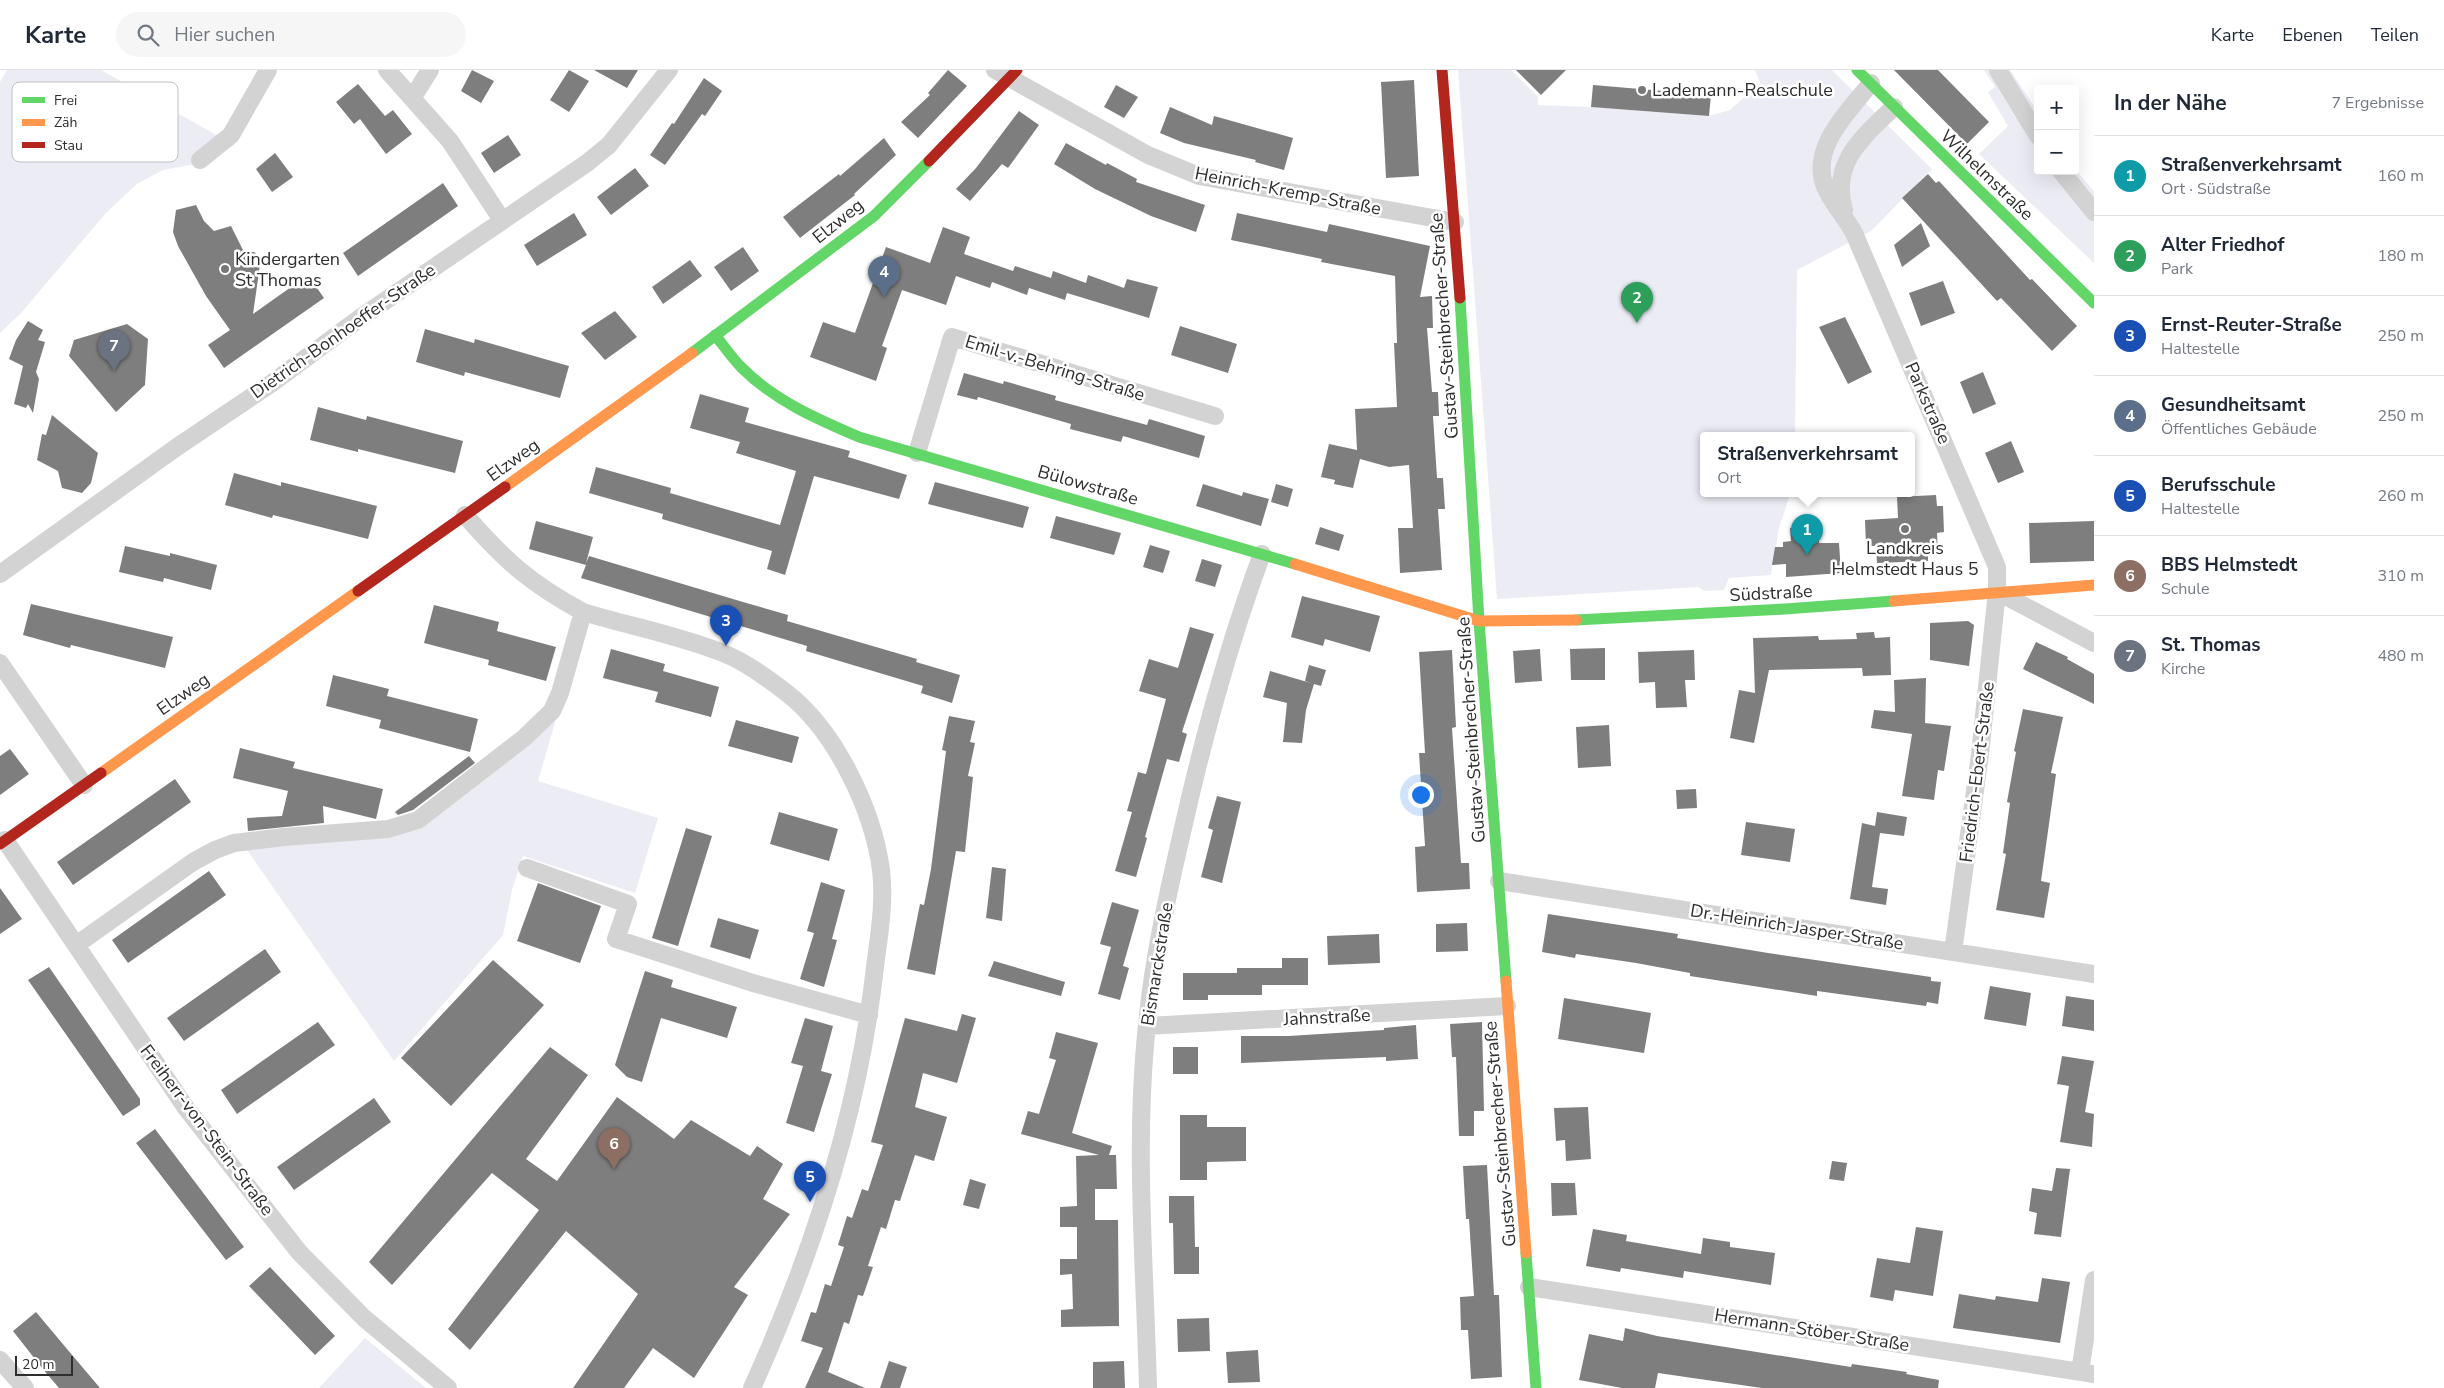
<!DOCTYPE html>
<html lang="de">
<meta charset="utf-8">
<style>
body{margin:0;font-family:"Nunito Sans",sans-serif;background:#f6f6f7;color:#1f2937}
.controls{position:absolute;right:15px;top:15px;display:grid;overflow:hidden;border-radius:5px;box-shadow:0 5px 20px #0002}
.controls button{width:45px;height:45px;display:grid;place-items:center;padding:0;border:0;border-bottom:1px solid #e0e1e3;background:#fff;color:#1f2937;font:25px sans-serif}
.scale{position:absolute;left:15px;bottom:12px;width:58px;box-sizing:border-box;padding-left:5px;border:2px solid #2e2e2e;border-top:0;font-size:14px;line-height:18px;white-space:nowrap;color:#2e2e2e;-webkit-text-stroke:4px #fff;paint-order:stroke}
.you{position:absolute;left:1420px;top:724px;width:18px;height:18px;margin:-12px;border:4px solid #fff;border-radius:50%;background:#1a73e8;box-shadow:0 0 0 8px #1a73e833}
.badge{display:grid;place-items:center;width:32px;height:32px;border-radius:50%;background:#b45309;color:#fff;font-size:16px;font-weight:700}
.pin{position:absolute;translate:-50% -41px;filter:drop-shadow(0 1px 2px #0008)}
.pin::after{content:'';position:absolute;top:26px;width:18px;height:15px;background:inherit;clip-path:polygon(0 0,100% 0,50% 100%)}
.popup{position:absolute;left:1700px;top:362px;width:215px;height:65px;box-sizing:border-box;display:grid;place-content:center;border-radius:5px;background:#fff;filter:drop-shadow(0 1px 4px #0005);font-size:16px;white-space:nowrap;color:#747a83}
.popup b{font-size:19px;color:#1f2937}
.popup::after{content:'';position:absolute;left:50%;top:100%;margin-left:-10px;border:10px solid transparent;border-top-color:#fff}
.list{margin:0;padding:0;list-style:none}
h2{display:flex;justify-content:space-between;align-items:center;height:65px;margin:0;padding:0 20px;font-size:21px}
h2 small{font-size:16px;font-weight:400;color:#747a83}
.list li{display:grid;grid-template-columns:32px 1fr auto;gap:15px;align-items:center;box-sizing:border-box;height:80px;padding:0 20px;border-top:1px solid #e0e1e3}
.list b{display:block;font-size:19px;white-space:nowrap}
.list p{margin:0;font-size:16px;white-space:nowrap;color:#747a83}
.list em{font-size:16px;font-style:normal;color:#747a83}
.icon{flex:none;width:28px;height:28px;fill:none;stroke:currentColor;stroke-width:2;stroke-linecap:round;stroke-linejoin:round}
.map{position:relative;flex:none;width:2094px;height:1318px;overflow:hidden}
header{display:flex;align-items:center;gap:30px;box-sizing:border-box;height:70px;padding:0 25px;background:#fff;border-bottom:1px solid #e0e1e3}
header strong{font-size:24px}
nav{display:flex;gap:28px;margin-inline-start:auto;font-size:18px}
.search{width:350px;height:45px;background:#f6f6f7;display:flex;align-items:center;gap:12px;box-sizing:border-box;padding:0 18px;border-radius:28px;color:#747a83;font-size:19px}
main{display:flex}
aside{flex:1;background:#fff}
.map>svg:first-child{display:block}
</style>
<header>
<strong>Karte</strong>
<div class="search"><svg class="icon" aria-label="search" viewBox="0 0 24 24"><circle cx="10" cy="10" r="6"/><path d="M15 15l6 6"/></svg>Hier suchen</div>
<nav><a>Karte</a><a>Ebenen</a><a>Teilen</a></nav>
</header>
<main>
<div class="map">
<svg width="2094" height="1318" viewBox="0 0 2094 1318">
<rect width="100%" height="100%" fill="#fff"/>
<path fill="#ececf5" d="M7 0H101L234 75 207 92 163 100 137 114 106 143 21 243 0 263V12Z
M1458 0H1511L1538 27V35L1591 37 1709 46 1730 40 1760 13 1755 0H1832L1932 99 1871 161 1797 200 1795 366H1703V424H1790L1779 458 1771 505 1729 508 1724 520 1704 521 1698 517 1497 529Z
M1984 0H2010L2038 42V101H2075V99L2094 121V193L1979 84 2008 56 1988 22 1995 17Z
M556 649 538 711 658 748 635 823 523 786 512 820 503 865 394 991 245 777 394 762Z
M365 1268 426 1318H319Z"/>
<path fill="#7e7e7e" d="M472 0 494 11 481 33 461 21Z
M569 0 589 11 569 42 550 30Z
M594 0H638L627 18Z
M948 0 967 16 918 68 901 52 930 25 928 23Z
M1516 0H1566L1541 25Z
M1894 0H1938L1989 52 1967 74Z
M704 8 722 21 705 46 702 44 665 95 650 85 672 53 674 54Z
M1414 10 1419 106 1386 108 1381 12Z
M358 14 385 46 393 40 412 64 386 84 360 49 354 54 336 32Z
M1116 15 1138 27 1124 48 1104 37Z
M1593 15 1711 25 1709 46 1591 37Z
M1170 37 1212 55 1214 46 1293 68 1284 100 1255 92 1256 90 1184 73 1160 63Z
M1019 41 1039 55 1008 98 1002 94 970 131 956 119 976 98Z
M508 65 521 85 494 103 481 83Z
M884 68 896 85 854 124 855 125 800 168 783 147 839 104 840 106Z
M1066 73 1106 95 1107 93 1137 109 1136 112 1205 135 1196 162 1151 146 1095 119 1054 94Z
M275 83 293 107 272 122 256 99Z
M635 98 649 116 611 145 597 127Z
M1928 104 1936 113 1939 111 2030 210 2032 209 2077 256 2052 281 2001 228 1997 231 1902 128Z
M443 113 458 136 358 206 343 183Z
M196 135 204 151 214 161 231 156 244 182H254L261 188 253 244 308 205 324 228 224 298 208 275 230 260 206 226 178 176 173 162 176 140Z
M574 143 587 165 537 196 524 175Z
M1237 143 1327 162 1329 154 1430 176 1420 227 1432 226 1433 258H1427L1432 322H1438L1439 346H1433L1437 408H1443L1445 439H1438L1442 500 1400 503 1398 458H1413L1409 395 1389 397 1360 389 1353 418 1334 414 1335 410 1321 407 1329 374 1357 380 1355 339 1397 337 1394 273H1397L1395 206 1321 192 1322 189 1231 170Z
M1921 153 1930 176 1902 197 1894 175Z
M943 157 970 167 964 184 1013 201 1015 196 1051 208 1053 201 1086 213 1088 205 1124 218 1127 209 1158 217 1149 248 1067 223 1065 230 1029 218 1027 225 992 212 990 218 956 206 946 235 902 220 882 276 887 278 876 311 810 287 823 252 855 263 886 177 930 193Z
M743 177 759 201 731 221 714 197Z
M690 190 702 206 663 234 652 217Z
M1943 211 1955 243 1921 256 1909 223Z
M615 241 637 267 605 290 581 263Z
M1845 247 1872 302 1848 314 1819 257Z
M28 251 43 260 38 270 45 272 36 302 39 309 33 343 28 334 26 338 14 334 23 296 9 289 16 270Z
M127 254 148 269 145 315 116 342 69 286 74 270Z
M1180 256 1237 274 1228 303 1171 285Z
M425 259 474 273 475 269 569 296 560 328 465 302 464 306 416 292Z
M1983 302 1996 334 1973 344 1960 312Z
M964 303 1003 314 1004 311 1056 326 1055 330 1147 355 1149 349 1205 366 1199 388 1123 366 1121 372 1070 359 1071 354 978 327 977 330 957 325Z
M700 324 749 338 745 352 850 381 848 387 907 405 899 429 814 406 785 505 767 499 772 481 662 449 663 444 589 423 596 397 671 418 670 423 780 455 796 401 736 383 740 372 690 358Z
M318 337 366 350 367 346 463 371 455 403 358 379V382L310 370Z
M52 345 98 383 91 413 82 423 62 418 58 401 37 390 42 364 46 365Z
M2011 371 2024 402 1998 413 1985 383Z
M234 403 281 416V412L377 436 368 469 273 445 272 448 225 435Z
M935 412 1029 437 1023 458 928 434Z
M1203 414 1242 426 1243 422 1269 429 1261 456 1196 436Z
M1276 414 1293 419 1288 437 1271 432Z
M1936 425 1937 436H1943L1944 462 1937 463 1938 485 1928 486V491L1877 493 1876 476H1866L1865 450 1898 448 1897 427Z
M1056 446 1121 463 1114 485 1050 468Z
M536 451 593 467 586 493 589 486 743 532 788 545 787 551 917 589 916 592 960 605 952 633 921 623 923 616 806 581 807 576 581 508 586 495 529 479Z
M2094 451V491L2030 493 2029 453Z
M1818 456 1819 473H1839L1841 503 1786 507V494L1772 495 1775 477H1783V472L1791 471 1790 458Z
M1320 457 1344 465 1339 481 1315 474Z
M1150 475 1170 481 1163 503 1143 497Z
M125 476 170 486V483L217 495 211 520 164 508 163 512 119 502Z
M1202 489 1222 495 1215 517 1195 511Z
M1302 526 1380 546 1370 582 1325 569 1323 576 1291 567Z
M31 534 173 567 165 598 71 575 70 578 23 565Z
M434 535 499 552 497 561 556 577 546 611 488 595 489 590 424 573Z
M1968 551 1974 555 1969 596 1930 590V553Z
M1190 557 1214 564 1182 662 1187 664 1179 692 1167 689 1145 767 1147 768 1136 807 1115 801 1132 742 1127 741 1138 702 1146 704 1166 629 1139 621 1149 589 1178 598Z
M1874 562 1875 568 1890 567 1891 605 1863 606 1862 598 1769 600 1754 673 1730 668 1739 620 1755 623 1753 568 1818 566 1819 570 1857 569 1856 563Z
M2036 572 2068 587 2067 589 2094 604V634L2023 599Z
M1605 578V610H1571L1570 579Z
M611 579 665 594 663 601 719 617 711 647 655 632 658 622 603 608Z
M1540 579 1542 611 1515 613 1513 581Z
M1452 580 1456 657 1452 658 1461 793H1469L1470 819 1417 822 1415 777 1425 776 1419 683H1425L1419 582Z
M1694 580 1695 610H1685L1687 637 1656 638 1655 612 1639 613 1638 582Z
M1309 595 1326 600 1321 616 1314 614 1306 640 1302 673 1283 672 1287 633 1263 627 1270 601 1314 614 1305 611Z
M333 605 389 619 387 626 478 649 470 682 379 658 381 650 326 636Z
M1926 608 1925 653 1951 656 1944 701 1938 700 1934 730 1902 726 1912 664 1871 658 1874 640 1895 642 1894 610Z
M2023 639 2063 647 2051 703 2056 704 2041 811 2050 813 2044 848 1996 840 2006 784 2003 783 2010 733 2007 732 2016 682 2014 681Z
M949 646 975 651 970 672 975 673 968 706 973 707 965 782 956 781 935 905 907 899 920 834 924 835 931 799 946 681 942 680Z
M736 650 799 667 792 693 728 676Z
M1609 655 1611 696 1578 698 1576 657Z
M240 678 295 692 293 698 383 719 376 749 323 736 324 753 248 761 247 748 282 746 288 721 233 708Z
M10 679 29 704 0 725V686Z
M469 686 475 693 413 740 398 745 395 742Z
M175 709 191 732 73 815 57 792Z
M1696 719 1697 738 1677 739 1676 720Z
M1217 726 1241 732 1222 813 1201 807 1213 760 1208 758Z
M779 742 838 759 829 791 770 774Z
M1877 742 1907 747 1904 766 1880 763 1872 817 1888 819 1886 835 1850 829 1862 753 1875 756Z
M1746 752 1795 759 1790 792 1741 785Z
M686 758 712 766 678 876 652 868Z
M992 797 1006 799 1002 851 986 848Z
M209 801 226 825 128 893 112 870Z
M821 812 845 820 832 869 837 870 824 917 800 909 814 863 807 861Z
M538 813 601 836 580 893 517 871Z
M0 818 22 849 0 864Z
M1112 832 1139 840 1123 896 1129 898 1120 930 1098 924 1111 877 1100 874Z
M1548 844 1678 864 1677 868 1768 883 1931 907V911L1941 912 1938 934 1927 932 1926 936 1817 921V926L1690 906V903L1636 893 1576 884 1575 888 1542 882Z
M718 848 759 860 750 889 710 877Z
M1467 853 1468 881 1436 882V854Z
M1379 864 1380 893 1328 895 1327 866Z
M265 879 281 902 184 971 167 948Z
M1282 888H1308V915H1262V925H1208V930H1183V903H1237V898H1282Z
M493 890 544 935 451 1036 401 988Z
M994 891 1065 912 1061 926 988 906Z
M49 897 140 1029V1035L123 1046 28 910Z
M645 901 673 910 671 917 737 937 727 968 661 948 642 1012 627 1007 615 995Z
M1990 916 2031 923 2026 956 1984 949Z
M2066 926 2094 930V961L2062 956Z
M1564 928 1651 943 1644 983 1558 969Z
M962 944 976 948 957 1013 923 1003 915 1037 947 1047 934 1091 915 1085 900 1131 895 1130 886 1159 881 1157 868 1196 873 1197 863 1226 858 1225 849 1254 844 1252 828 1302 865 1318H805L823 1278 801 1271 811 1242 816 1243 825 1214 831 1216 844 1177 838 1175 847 1146 852 1148 862 1119 868 1121 883 1075 871 1072 905 948 957 961Z
M805 948 833 956 821 1001 832 1004 814 1062 786 1053 803 996 791 993Z
M318 952 335 975 237 1044 221 1020Z
M1482 952 1484 1041H1474V1066H1459L1456 987H1452L1450 954Z
M1416 955 1418 989 1386 991V987L1241 993V966H1289L1384 960V958Z
M1056 962 1098 973 1072 1063 1112 1076 1109 1085H1116L1117 1119H1095V1150H1118L1119 1256 1061 1257V1240L1073 1239 1072 1204 1060 1205V1189H1077V1157H1060V1137L1077 1136 1076 1086 1099 1085 1021 1064 1028 1041 1039 1044 1056 990 1049 988Z
M550 977 588 1005 526 1089 557 1111 617 1027 674 1069 691 1050 750 1086 757 1076 783 1094 763 1129 790 1144 734 1217 748 1225 694 1308 653 1278 624 1318H573L638 1224 566 1161 470 1280 448 1259 539 1140 492 1103 392 1215 369 1192Z
M1173 977H1198V1004H1173Z
M2062 986 2094 991 2085 1042 2094 1044 2092 1077 2060 1072 2069 1016 2057 1014Z
M374 1028 391 1052 294 1120 277 1097Z
M1588 1037 1591 1089 1566 1091 1565 1070 1556 1071 1554 1038Z
M1180 1045H1207V1057H1246V1091L1207 1092V1110H1180Z
M155 1059 244 1177 226 1190 136 1073Z
M1832 1091 1847 1093 1844 1111 1829 1109Z
M1487 1095 1494 1225H1499L1502 1307 1471 1309 1468 1260H1461L1460 1227 1474 1226 1469 1149H1466L1463 1096Z
M2056 1098 2070 1099 2061 1167 2034 1164 2037 1143 2029 1141 2032 1118 2052 1121Z
M970 1109 986 1114 979 1139 963 1135Z
M1551 1113H1575L1577 1145 1552 1146Z
M1169 1126H1194L1195 1177H1199V1204H1174L1173 1153H1169Z
M1916 1157 1943 1161 1933 1226 1895 1220 1893 1231 1870 1227 1877 1188 1910 1193Z
M1593 1159 1627 1165 1626 1171 1701 1184 1703 1168 1730 1172V1177L1775 1183 1771 1215 1684 1201 1683 1208 1621 1198 1620 1202 1586 1196Z
M270 1197 335 1266 315 1285 249 1216Z
M2042 1208 2070 1212 2060 1273 1953 1258 1959 1224 1995 1230 1996 1226 2038 1232Z
M36 1242 67 1279 100 1318H59L42 1298 13 1261Z
M1209 1248 1210 1281 1178 1282 1177 1249Z
M1625 1258 1657 1266 1851 1297 1852 1294 1907 1302 1906 1304 1939 1310 1938 1318H1762L1658 1303 1655 1318H1622L1579 1310 1589 1264 1623 1271Z
M1258 1280 1260 1312 1228 1313 1226 1282Z
M889 1291 907 1297 900 1318H880Z
M1124 1291 1125 1318H1093V1292Z"/>
<g fill="none" stroke-linecap="round" stroke-linejoin="round">
<path stroke="#d3d3d3" stroke-width="18" d="M387 0 450 71 502 150
M995 0 1148 85 1199 106 1455 152
M1998 0 2038 66
M1871 13C1850 40 1811 76 1824 114 1829 129 1846 148 1854 163L1997 497V521L1980 684 1953 882
M413 27 430 0
M200 90 231 65 268 0
M2061 101 2094 142
M1844 140C1830 93 1863 67 1894 37
M917 383 952 267 1215 346
M465 445C504 490 531 514 583 542 629 556 678 565 723 583 746 592 769 609 788 624 836 662 873 740 881 800 885 832 879 865 875 897 859 1042 812 1185 752 1318
M0 504 177 377 272 313 360 248 587 93 609 75 669 0
M2000 523 2094 573
M0 593 84 715
M5 770 186 1038 299 1182 364 1248 448 1318
M527 798 628 834 616 869 753 913 869 945
M1499 811 2094 904
M76 875 193 792 215 780 234 773 284 767 388 759 418 750 524 668 552 641 560 623 583 542
M1147 956 1507 936
M1529 1217 2094 1304
M0 1290 25 1318
M2080 1302 2094 1210
M1148 1318C1145 1198 1134 1075 1147 955 1153 889 1168 823 1183 758 1204 665 1229 573 1262 484"/>
<path stroke="#63d668" stroke-width="11" d="M1857 0 2094 233
M1460 228 1479 551 1506 911
M715 265C724 276 732 288 742 298 775 331 817 349 859 367L1295 494
M692 283 874 146 929 91
M1576 550 1785 539 1894 531
M1526 1183 1536 1318"/>
<path stroke="#ff974d" stroke-width="11" d="M505 417 692 283
M1295 494 1479 551 1576 550
M1894 531 2094 515
M101 703 358 521
M1506 911 1526 1183"/>
<path stroke="#b3261e" stroke-width="11" d="M1442 0 1460 228
M929 91 1017 0
M358 521 505 417
M0 774 101 703"/>
</g>
<g fill="#777" stroke="#fff" stroke-width="2">
<circle cx="1642" cy="20" r="5"/>
<circle cx="225" cy="199" r="5"/>
<circle cx="1905" cy="459" r="5"/>
</g>
<g text-anchor="middle" stroke-width="5" stroke-linejoin="round" paint-order="stroke">
<g font-size="18" fill="#2e2e2e" stroke="#fff" text-anchor="start">
<text x="1652" y="26">Lademann-Realschule</text>
<text x="235" y="195">Kindergarten<tspan x="235" dy="21">St Thomas</tspan></text>
<text x="1905" y="484" text-anchor="middle">Landkreis<tspan x="1905" dy="21">Helmstedt Haus 5</tspan></text>
</g>
<g font-size="18" fill="#2e2e2e" stroke="#fff">
<text transform="translate(1987 105) rotate(44)" y="6">Wilhelmstraße</text>
<text transform="translate(1288 121) rotate(11)" y="6">Heinrich-Kremp-Straße</text>
<text transform="translate(838 151) rotate(-39)" y="6">Elzweg</text>
<text transform="translate(1444 256) rotate(-94)" y="6">Gustav-Steinbrecher-Straße</text>
<text transform="translate(343 261) rotate(-35)" y="6">Dietrich-Bonhoeffer-Straße</text>
<text transform="translate(1055 298) rotate(17)" y="6">Emil-v.-Behring-Straße</text>
<text transform="translate(1928 333) rotate(66)" y="6">Parkstraße</text>
<text transform="translate(513 390) rotate(-36)" y="6">Elzweg</text>
<text transform="translate(1088 415) rotate(16)" y="6">Bülowstraße</text>
<text transform="translate(1771 523) rotate(-3)" y="6">Südstraße</text>
<text transform="translate(183 624) rotate(-35)" y="6">Elzweg</text>
<text transform="translate(1471 660) rotate(-94)" y="6">Gustav-Steinbrecher-Straße</text>
<text transform="translate(1977 702) rotate(-83)" y="6">Friedrich-Ebert-Straße</text>
<text transform="translate(1797 857) rotate(9)" y="6">Dr.-Heinrich-Jasper-Straße</text>
<text transform="translate(1157 894) rotate(-81)" y="6">Bismarckstraße</text>
<text transform="translate(1327 947) rotate(-3)" y="6">Jahnstraße</text>
<text transform="translate(207 1060) rotate(53)" y="6">Freiherr-von-Stein-Straße</text>
<text transform="translate(1500 1064) rotate(-95)" y="6">Gustav-Steinbrecher-Straße</text>
<text transform="translate(1812 1260) rotate(9)" y="6">Hermann-Stöber-Straße</text>
</g>
</g>
<rect x="12" y="12" width="166" height="80" rx="8" fill="#fff" stroke="#c0c0c0" stroke-width="1"/>
<rect x="22" y="27" width="23" height="6" fill="#63d668"/>
<rect x="22" y="49" width="23" height="7" fill="#ff974d"/>
<rect x="22" y="72" width="23" height="6" fill="#b3261e"/>
<g font-size="14" fill="#2e2e2e">
<text x="54" y="35">Frei</text>
<text x="54" y="57">Zäh</text>
<text x="54" y="80">Stau</text>
</g>
</svg>
<div class="controls">
<button>+</button>
<button>−</button>
</div>
<div class="scale">20 m</div>
<div class="you"></div>
<div class="pin badge" style="left:1807px;top:485px;background:#0f9aa8">1</div>
<div class="popup"><b>Straßenverkehrsamt</b>Ort</div>
<div class="pin badge" style="left:1637px;top:253px;background:#2e9e5b">2</div>
<div class="pin badge" style="left:726px;top:576px;background:#1a4fb4">3</div>
<div class="pin badge" style="left:884px;top:227px;background:#5c6f8a">4</div>
<div class="pin badge" style="left:810px;top:1132px;background:#1a4fb4">5</div>
<div class="pin badge" style="left:614px;top:1099px;background:#8d6e63">6</div>
<div class="pin badge" style="left:114px;top:301px;background:#6b7280">7</div>
</div>
<aside>
<h2>In der Nähe<small>7 Ergebnisse</small></h2>
<ul class="list">
<li><span class="badge" style="background:#0f9aa8">1</span><div><b>Straßenverkehrsamt</b><p>Ort · Südstraße</p></div><em>160 m</em></li>
<li><span class="badge" style="background:#2e9e5b">2</span><div><b>Alter Friedhof</b><p>Park</p></div><em>180 m</em></li>
<li><span class="badge" style="background:#1a4fb4">3</span><div><b>Ernst-Reuter-Straße</b><p>Haltestelle</p></div><em>250 m</em></li>
<li><span class="badge" style="background:#5c6f8a">4</span><div><b>Gesundheitsamt</b><p>Öffentliches Gebäude</p></div><em>250 m</em></li>
<li><span class="badge" style="background:#1a4fb4">5</span><div><b>Berufsschule</b><p>Haltestelle</p></div><em>260 m</em></li>
<li><span class="badge" style="background:#8d6e63">6</span><div><b>BBS Helmstedt</b><p>Schule</p></div><em>310 m</em></li>
<li><span class="badge" style="background:#6b7280">7</span><div><b>St. Thomas</b><p>Kirche</p></div><em>480 m</em></li>
</ul>
</aside>
</main>
